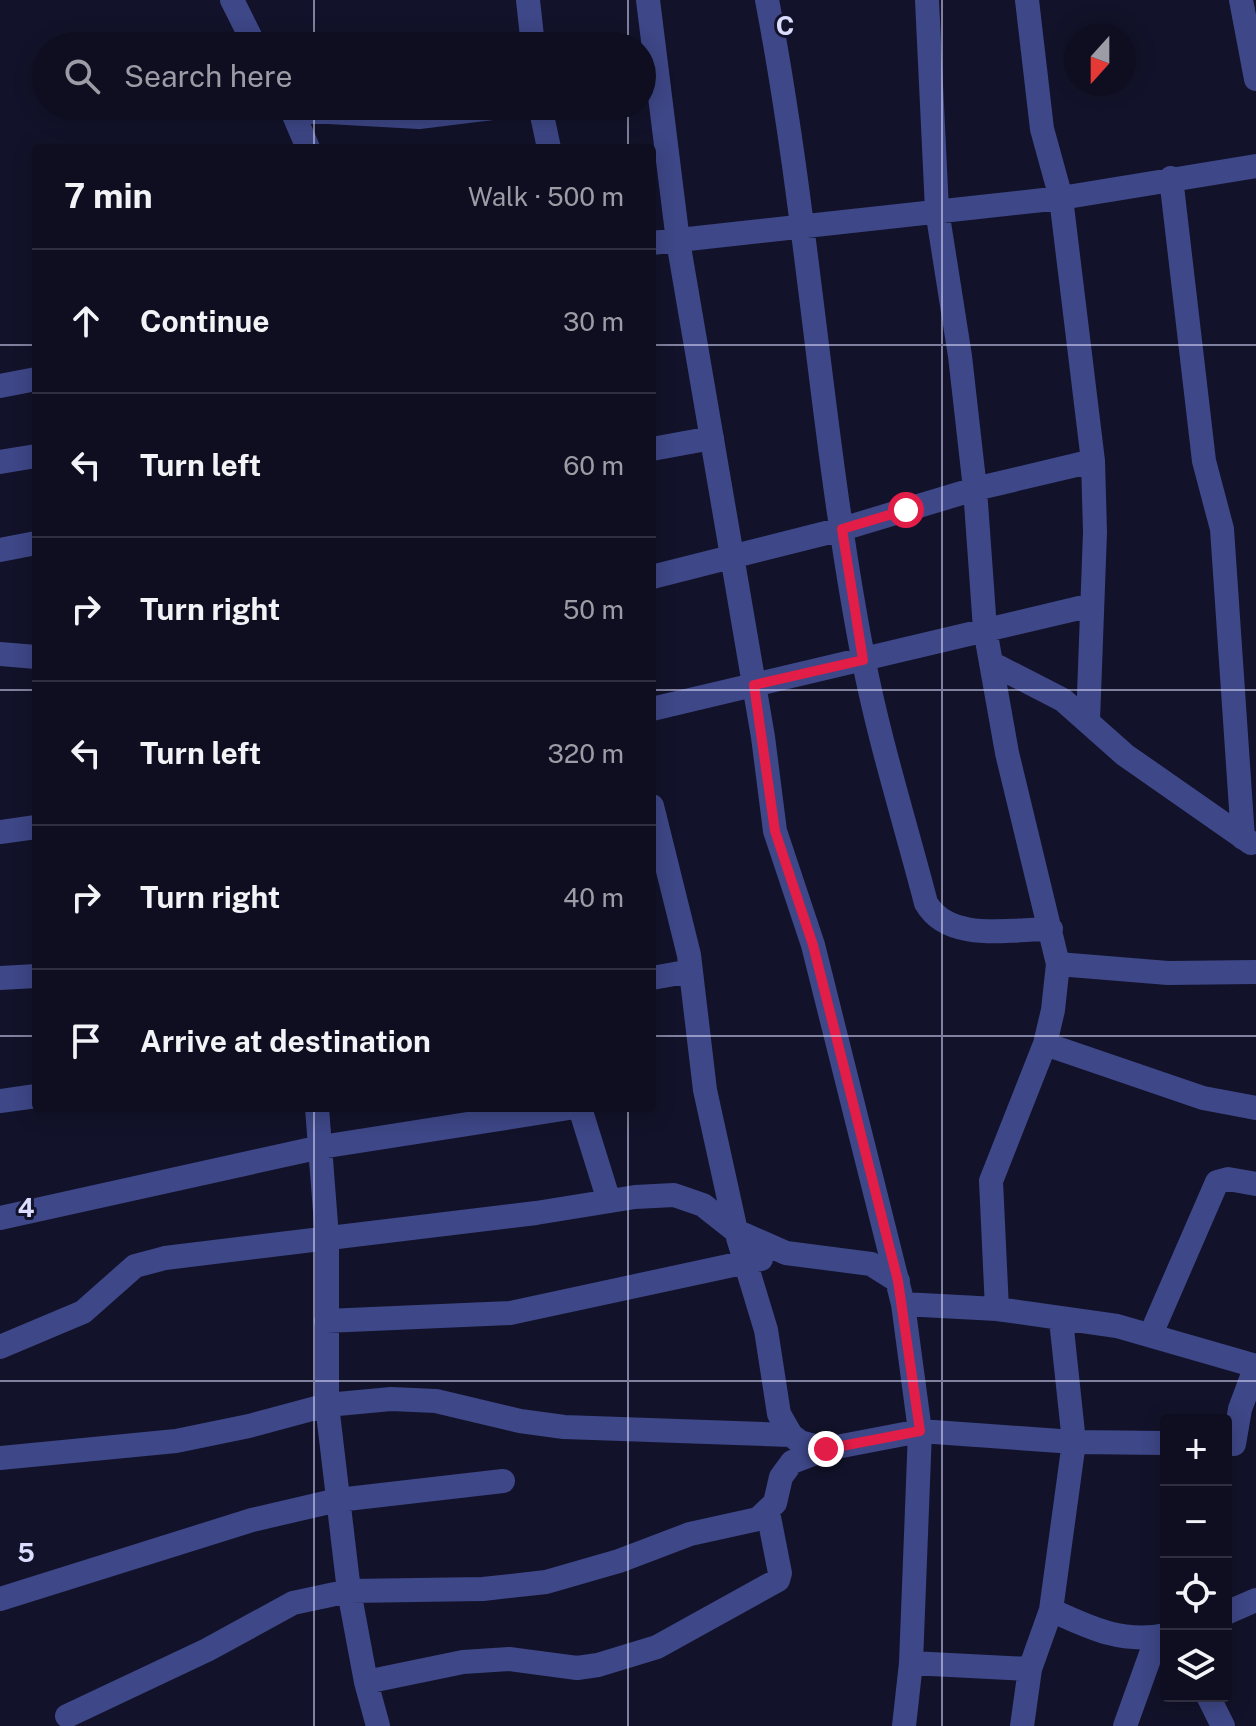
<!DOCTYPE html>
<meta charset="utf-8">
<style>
body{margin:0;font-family:"Public Sans",sans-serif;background:#1c1c2d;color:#f1f3f6}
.controls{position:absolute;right:24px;bottom:24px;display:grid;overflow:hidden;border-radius:8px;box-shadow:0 4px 20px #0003}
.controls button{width:72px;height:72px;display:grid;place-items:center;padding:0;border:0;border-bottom:2px solid #2e2e3e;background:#0e0e20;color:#f1f3f6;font:40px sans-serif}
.compass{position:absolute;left:1064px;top:24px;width:72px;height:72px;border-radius:50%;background:#0e0e20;box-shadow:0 4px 20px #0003;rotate:201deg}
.stop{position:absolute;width:24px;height:24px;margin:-18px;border:6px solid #e11d48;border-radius:50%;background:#fff}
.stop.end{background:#e11d48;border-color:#fff;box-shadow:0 2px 8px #0008}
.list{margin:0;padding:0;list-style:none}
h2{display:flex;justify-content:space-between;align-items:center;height:104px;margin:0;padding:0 32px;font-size:34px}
h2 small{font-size:26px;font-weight:400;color:#9b9ca5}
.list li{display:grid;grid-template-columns:52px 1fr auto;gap:24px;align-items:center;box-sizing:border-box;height:144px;padding:0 32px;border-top:2px solid #2e2e3e}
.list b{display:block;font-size:30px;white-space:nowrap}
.list em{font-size:26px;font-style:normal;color:#9b9ca5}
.icon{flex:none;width:44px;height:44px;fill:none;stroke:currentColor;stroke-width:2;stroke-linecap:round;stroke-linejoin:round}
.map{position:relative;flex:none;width:1256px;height:1726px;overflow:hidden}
.search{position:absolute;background:#0e0e20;box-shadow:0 4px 20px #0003;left:32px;top:32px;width:624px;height:88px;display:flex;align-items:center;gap:20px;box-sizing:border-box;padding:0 28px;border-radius:44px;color:#9b9ca5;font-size:30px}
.panel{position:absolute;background:#0e0e20;box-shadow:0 4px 20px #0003;left:32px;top:144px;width:624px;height:968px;border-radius:8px}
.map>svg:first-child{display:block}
</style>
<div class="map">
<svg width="1256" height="1726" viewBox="0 0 1256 1726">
<rect width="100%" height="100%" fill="#12122a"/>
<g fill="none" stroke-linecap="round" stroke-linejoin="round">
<path stroke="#3e4787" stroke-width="24" d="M232 0 255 46
M528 0 533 46
M648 0 678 241 763 737 775 831 813 945 903 1304 920 1431 911 1663 904 1726
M767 0C809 218 821 440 863 657 879 740 905 822 926 903 949 943 1011 929 1051 929
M927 0 937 210 960 356 975 489 985 629 1007 753 1058 964 1053 1010 1045 1044 991 1181 997 1309
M1027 0 1042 129 1061 198 1093 461 1095 532 1088 721
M1241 0 1256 79
M290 106 308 148
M540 106 549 148
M292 110 419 117 510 106
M1171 178 1204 461 1222 529 1243 838
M652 243 1061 198 1256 166
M0 386 36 379
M652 449 712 438
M0 462 36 456
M0 550 36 543
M652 577 842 529 975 489 1093 461
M0 654 36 657
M991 663 1063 700 1125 755 1251 843
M652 709 1092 605
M652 806 689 955 705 1090 736 1231 766 1330 779 1414 791 1435
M0 832 36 827
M1058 964 1168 973 1256 972
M0 978 36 976
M652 978 691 971
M1045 1044 1203 1098 1256 1108
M0 1101 36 1096
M317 1108 327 1237V1405L349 1591 366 1682 378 1726
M580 1108 609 1201
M0 1218 321 1147 569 1108
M903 1304 997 1309 1117 1326 1256 1366
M326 1321 510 1313 761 1259
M1151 1334 1217 1182 1228 1179 1256 1184
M0 1347 83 1312 135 1266 165 1258 536 1213 635 1197 674 1195 703 1205 736 1231 786 1253 871 1264 898 1281
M1234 1444 1240 1409 1256 1366
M0 1458 176 1441 249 1426 327 1405 391 1399 436 1401 520 1421 564 1427 791 1435 800 1442 826 1449 920 1431 1074 1442 1166 1443
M0 1599 252 1520 338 1500 503 1481
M1051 1610C1090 1628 1123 1644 1166 1635
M1226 1613 1256 1600
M911 1663 1030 1669
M366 1682 463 1662 509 1659 577 1668 598 1665 657 1647 778 1580 780 1573 768 1512
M1208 1696 1223 1726
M67 1716 207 1650 293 1603 349 1591 483 1589 546 1582 619 1561 690 1534 758 1519 775 1503 781 1477 792 1462 826 1449
M1022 1726 1030 1669 1051 1610 1074 1442 1061 1320
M1125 1726 1157 1637"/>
</g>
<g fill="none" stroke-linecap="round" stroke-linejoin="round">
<path stroke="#e11d48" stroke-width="10" d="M826 1449 920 1431 898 1281 813 945 775 831 754 685 863 660 842 529 906 510"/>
</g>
<path fill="none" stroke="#dbddfe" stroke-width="2" stroke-opacity="0.55" d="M314 0V46M628 0V46M942 0V1726M314 106V148M628 106V148M0 345H36M652 345H1256M0 690H36M652 690H1256M0 1036H36M652 1036H1256M314 1108V1726M628 1108V1726M0 1381H1256"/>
<g font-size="26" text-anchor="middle" font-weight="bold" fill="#dbddfe" stroke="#12122a" stroke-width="6" stroke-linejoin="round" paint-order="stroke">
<text x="785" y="35">C</text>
<text x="26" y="1217">4</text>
<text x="26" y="1562">5</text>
</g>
</svg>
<div class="controls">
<button>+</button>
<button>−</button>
<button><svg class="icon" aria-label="locate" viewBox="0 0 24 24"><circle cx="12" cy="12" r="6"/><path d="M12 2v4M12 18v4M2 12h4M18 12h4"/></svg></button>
<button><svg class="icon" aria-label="layers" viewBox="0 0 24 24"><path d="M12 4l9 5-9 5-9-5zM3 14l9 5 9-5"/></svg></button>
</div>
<svg class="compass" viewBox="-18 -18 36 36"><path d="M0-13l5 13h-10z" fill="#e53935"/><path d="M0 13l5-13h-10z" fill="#9b9ca5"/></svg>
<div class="stop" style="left:906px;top:510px"></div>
<div class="stop end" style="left:826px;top:1449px"></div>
<div class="search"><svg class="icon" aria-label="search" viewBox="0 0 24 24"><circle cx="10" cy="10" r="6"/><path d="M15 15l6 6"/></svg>Search here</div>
<section class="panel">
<h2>7 min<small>Walk · 500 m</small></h2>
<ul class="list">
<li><svg class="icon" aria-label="ahead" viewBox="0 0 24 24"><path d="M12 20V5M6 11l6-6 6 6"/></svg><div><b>Continue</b></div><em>30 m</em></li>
<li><svg class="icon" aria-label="left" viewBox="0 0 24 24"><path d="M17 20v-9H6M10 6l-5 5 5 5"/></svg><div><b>Turn left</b></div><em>60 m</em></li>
<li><svg class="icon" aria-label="right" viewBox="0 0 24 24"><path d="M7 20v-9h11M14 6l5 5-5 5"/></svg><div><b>Turn right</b></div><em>50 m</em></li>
<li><svg class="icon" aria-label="left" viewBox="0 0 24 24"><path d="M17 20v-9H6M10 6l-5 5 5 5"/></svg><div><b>Turn left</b></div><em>320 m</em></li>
<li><svg class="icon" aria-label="right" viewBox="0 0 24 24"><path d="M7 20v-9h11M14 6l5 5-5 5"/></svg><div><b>Turn right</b></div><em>40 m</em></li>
<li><svg class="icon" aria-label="arrive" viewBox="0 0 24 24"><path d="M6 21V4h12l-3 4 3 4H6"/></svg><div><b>Arrive at destination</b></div></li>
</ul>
</section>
</div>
